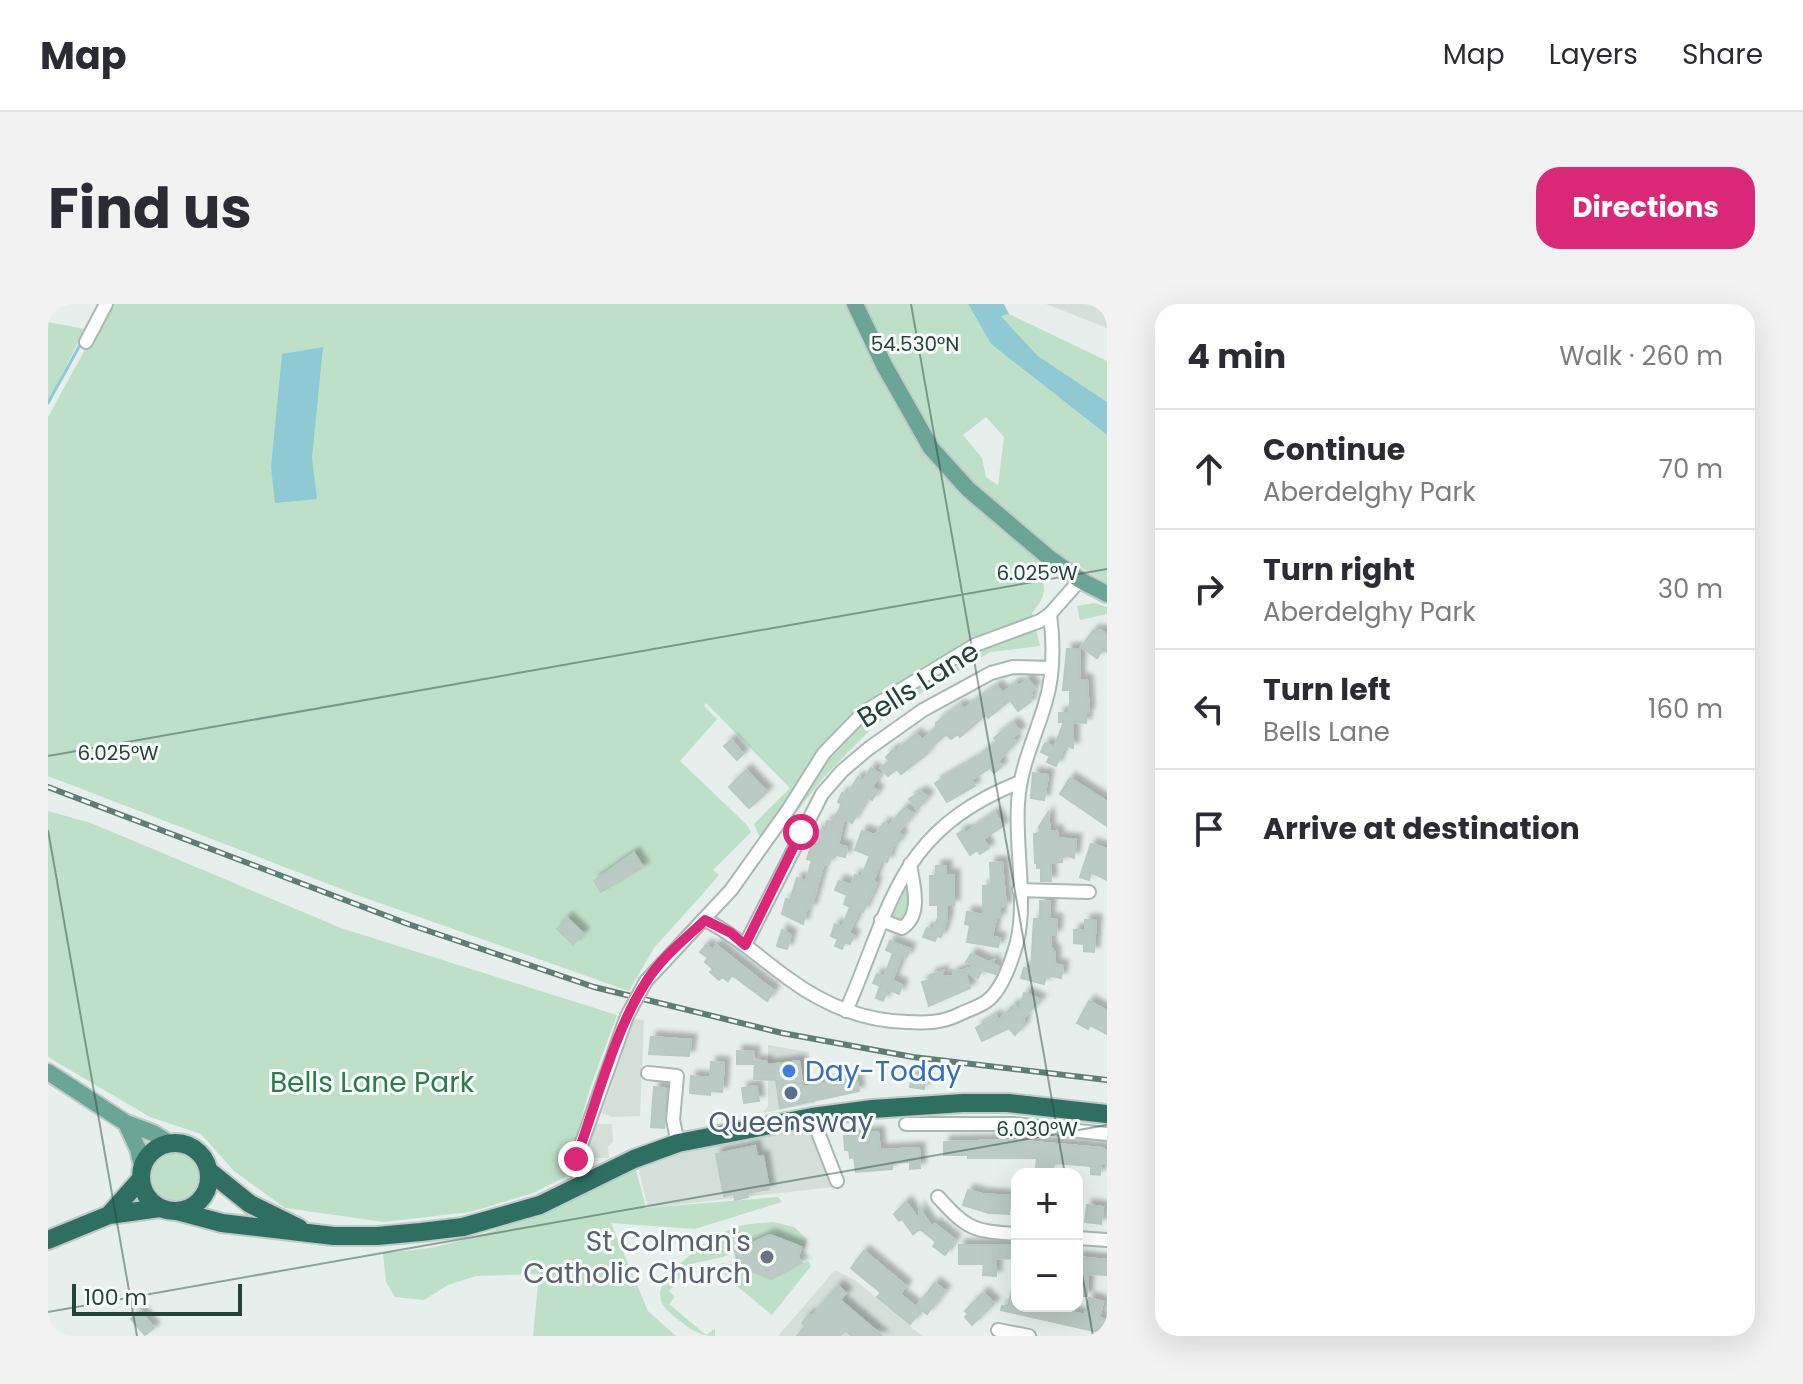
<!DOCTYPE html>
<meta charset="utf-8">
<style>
body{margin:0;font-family:Poppins,sans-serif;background:#f2f2f3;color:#2b2b33}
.controls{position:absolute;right:24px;bottom:24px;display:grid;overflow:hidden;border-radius:16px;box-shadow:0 8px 32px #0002}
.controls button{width:72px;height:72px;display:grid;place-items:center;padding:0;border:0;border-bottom:2px solid #e1e1e2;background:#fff;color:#2b2b33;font:40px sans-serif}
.scale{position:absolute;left:24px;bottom:20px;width:170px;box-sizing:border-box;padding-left:8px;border:4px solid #24423a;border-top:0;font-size:22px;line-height:28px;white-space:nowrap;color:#24423a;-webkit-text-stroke:6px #f7fbf9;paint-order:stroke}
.stop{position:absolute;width:24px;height:24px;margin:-18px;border:6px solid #db2777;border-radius:50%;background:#fff}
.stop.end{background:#db2777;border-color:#fff;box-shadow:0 2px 8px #0008}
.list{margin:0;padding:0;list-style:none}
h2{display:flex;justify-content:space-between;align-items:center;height:104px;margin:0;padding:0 32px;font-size:34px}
h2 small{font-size:26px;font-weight:400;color:#7c7c81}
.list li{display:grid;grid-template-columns:52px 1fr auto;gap:24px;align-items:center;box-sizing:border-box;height:120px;padding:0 32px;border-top:2px solid #e1e1e2}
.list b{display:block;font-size:30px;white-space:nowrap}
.list p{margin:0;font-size:26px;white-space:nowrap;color:#7c7c81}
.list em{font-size:26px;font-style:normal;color:#7c7c81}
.icon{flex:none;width:44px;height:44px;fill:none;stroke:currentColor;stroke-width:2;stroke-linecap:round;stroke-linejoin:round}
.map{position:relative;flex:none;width:1059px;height:1032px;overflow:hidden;border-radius:24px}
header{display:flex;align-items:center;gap:48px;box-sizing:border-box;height:112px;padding:0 40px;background:#fff;border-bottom:2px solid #e1e1e2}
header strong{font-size:38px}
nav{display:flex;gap:44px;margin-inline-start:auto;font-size:28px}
.intro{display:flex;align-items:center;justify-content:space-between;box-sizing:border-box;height:192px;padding:0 48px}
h1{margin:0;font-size:56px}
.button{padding:20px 36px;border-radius:24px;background:#db2777;color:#fff;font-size:28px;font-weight:700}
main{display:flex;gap:48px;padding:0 48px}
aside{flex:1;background:#fff;border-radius:24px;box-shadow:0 8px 32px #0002}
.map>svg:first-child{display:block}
</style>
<header>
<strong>Map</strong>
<nav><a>Map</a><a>Layers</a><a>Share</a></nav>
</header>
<div class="intro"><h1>Find us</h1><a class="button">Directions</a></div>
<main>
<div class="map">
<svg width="1059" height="1032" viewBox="0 0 1059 1032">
<defs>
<filter id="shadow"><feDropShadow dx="5.5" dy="-5.5" stdDeviation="2" flood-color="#0004"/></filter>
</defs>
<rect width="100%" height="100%" fill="#e6efeb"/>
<path fill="#d4dfda" d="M998 0H1059V24Z
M586 715 596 716 592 812 564 813 554 809Z
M720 741 761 748 767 799 714 809 720 802Z
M546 820H564L565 838 560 843 561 854H545L539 851 537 845Z
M755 824 764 832 785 883 600 904 590 863 652 841Z
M787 966 807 976 874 1032H730Z"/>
<path fill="#bfe0c8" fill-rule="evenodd" d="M62 0H920L943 40 1059 131V279L1004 246 990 268C1001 285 996 294 984 309L992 342 942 348 858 398 826 422 775 474 723 541 712 534 706 520 742 484 658 399 656 402 669 415 632 457 698 520 703 528 665 566 671 571 668 575 606 644 581 687 309 591 0 472V113ZM938 113 956 133 950 181 938 173 934 154 915 131Z
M961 10 1059 57V98L990 52 952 11Z
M0 18 37 25 0 98Z
M1046 299 1059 303V310L1032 316 1029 302Z
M0 507 43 519 293 624 569 711 542 784 517 873 485 889 422 908 336 918 237 904 186 867 153 830 102 813 0 753Z
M861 576 864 597 856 617 842 612Z
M104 873a24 24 0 1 1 48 0a24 24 0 1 1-48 0Z
M587 862 598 904 730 893 734 898 647 925 563 919 600 1007 628 1032H485L491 970 428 972 400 981 376 996 347 993 338 978 335 949C354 947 373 946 391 942 461 926 524 897 587 862Z
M726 918 746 923 759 935 757 944 728 932H717L675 953 643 960 621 987 627 993 621 1000 658 1031 667 1025V1032C650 1032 643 1025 629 1015 622 1009 612 1002 612 990 613 968 665 932 683 925 697 919 712 919 726 918Z
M760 957 763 962 724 1011 678 973 673 959 687 961 723 975Z"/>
<path fill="#8ec9d4" d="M920 0H956L961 10 953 12 990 52 1059 98V131L943 40Z
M275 43 264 154 269 195 227 199 223 163 234 50Z"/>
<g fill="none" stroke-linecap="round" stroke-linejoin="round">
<path stroke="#8ec9d4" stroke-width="3" d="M0 99 32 41"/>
</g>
<path fill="#bbcac4" stroke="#b8c9c2" stroke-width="2" filter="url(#shadow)" d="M1046 326 1049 329 1052 326 1059 331V348L1055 345 1049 354 1033 343Z
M1019 345H1032L1031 376H1039L1041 409H1038V419L1025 418V444L1017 441 1008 462 999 458 1002 452 993 448 997 439 1006 443 1016 418H1011V409H1020L1022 404V386H1015Z
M980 375 987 384 982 388 984 391 980 394 983 397 970 407 962 396 940 414 937 411 912 433 910 430 903 435 898 430 879 447V450L853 470 849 465 840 472 833 464 841 457 838 453 845 446 847 448 868 430 874 436 888 425V419L912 401 916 405 949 382 955 389 968 379 971 382Z
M965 419 972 427 964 434 967 437 965 441 950 457 954 462 946 469 942 464 923 476 927 482 899 498 887 479 928 455 949 437 946 434Z
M683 436 695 450 689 456 676 442Z
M823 464 832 470 824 483 830 487 824 496 819 493 804 519 796 514 790 541 799 543 797 553 784 550 781 560 776 559 763 605 759 604 755 620 734 610 738 595 742 596 749 574 758 577 764 556 759 555 763 542 766 543 770 526 776 527 779 517 784 518 792 504 793 500 790 498 794 489 799 491 810 473 815 477Z
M698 466 719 488 701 504 681 483Z
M985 469 1000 471 996 496 983 494Z
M1022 474 1059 498V522L1012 490Z
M873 488 880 493 869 506 861 495Z
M856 504 866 510 850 528 854 532 848 541 846 539 839 558 833 556 825 578 828 579 824 589 815 608 811 606 801 629 806 632 802 640 797 638 794 645 787 642 790 635 783 632 787 620 794 623 802 603 796 600 799 591 787 586 789 581 791 577 803 581 807 571 813 574 822 552 807 546 814 527 827 531 836 519 841 522Z
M947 509 955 522 935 535 941 544 932 550 929 546 922 551 909 530 916 526 918 529Z
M1000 509 1002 528 1009 527 1010 534 1028 536 1026 554 1014 550V558L1002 559 1003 577H993V564H989V559H987L986 530 992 529 991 523Z
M1043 540 1059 545V576L1043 568 1041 576 1032 573Z
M586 549 595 563 553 588 546 577Z
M954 558 958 603H952V614H948L944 633 952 634 950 643 919 638 922 621 917 620 919 608 935 611V582H943L942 559Z
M888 562H898V571H906V601H899V615L893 633 889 632 887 637 875 633 879 624 885 626 890 614V601H882V572H888Z
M992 597 1002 598 1001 615 1009 616 1008 631 1003 630 1002 642 1007 649 1006 660 1015 662 1013 674 998 671 996 680 973 674 976 664 983 666 986 615H992Z
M519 614 535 629 525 640 509 625Z
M1037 616H1048L1046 648 1036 647V640L1026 639V626H1037Z
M734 626 743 631 739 645 729 642Z
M842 637 862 645 858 654 854 652 844 676 854 681 851 690 840 685 835 697 828 694 832 682 825 679 829 670 836 673 845 649 838 646Z
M658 641 665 646 668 641 726 687 719 697 684 671 680 677 674 673 671 676 662 668 665 665 657 658 660 654 652 648Z
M923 650 940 658 946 656 944 660 951 663 948 670 934 666 930 674 917 668 922 684 881 702 874 678 883 676 882 671 895 667 893 673 905 672V669L928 662 918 658Z
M976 689 993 696 976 713V721L967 731 961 724 934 737 928 724 948 712 950 717 966 701 971 706Z
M1041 697 1059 707V730L1042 721 1040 725 1029 719Z
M603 733 643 736 641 752 601 750Z
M689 747 706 748 705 760H689Z
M707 757 719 758V761L751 757 755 783 808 773 811 787 732 804 728 776 706 775Z
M663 758 676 759 674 788 662 787V791L642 789 643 772 662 774Z
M864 771 878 773 876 785 862 783Z
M708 782 711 797 696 799 694 784Z
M606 783 619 785 616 824 603 823Z
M830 828 832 846 871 844 872 864 862 865V858L844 859V865L808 868 806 853 802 854 801 846H797L796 832Z
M963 836 1053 844 1059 847V860H1053L1052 871 1043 870V862L1006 859 1005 865 988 864 989 854H920V851H896V838Z
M707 842 709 853 715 852 721 885 699 889 700 893 687 896 686 890 676 892 668 850Z
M920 886 934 890 962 892 961 910 941 909 915 901Z
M858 898 872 917 871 904 884 923 887 920 907 936 897 951 885 942 888 938 872 925 865 930 854 915 851 917 846 910Z
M1039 901 1055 903 1053 920 1037 918Z
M722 931 753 943 750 954 754 959 723 975 690 962 687 947Z
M911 941H969V955L948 954V972L935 971 936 960H911Z
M816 947 858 982 852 990 873 1007 862 1020 829 993 833 989 803 964Z
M1029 953 1059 956V971L1040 970 1039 992H1029Z
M887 979 897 987 879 1010 869 1002Z
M965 980 969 981V1002H997L1037 1011 1041 994 1055 998 1051 1014 1059 1016V1030L953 1006 954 1002H960Z
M790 982 798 989 792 996 834 1032H804L797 1026 792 1032H749L757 1022 754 1019 761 1011 763 1012 766 1010Z
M935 989 946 999 924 1021 917 1013 920 1010 917 1007Z
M92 1007 106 1024 97 1031 83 1015Z"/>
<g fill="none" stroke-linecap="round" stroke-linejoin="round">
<g stroke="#a8b8b2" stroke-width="16">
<path id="minor" d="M38 38 58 0
M971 586 1041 588
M657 616C688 631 713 655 741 675 775 700 816 717 859 718 878 719 894 719 912 710 920 706 931 703 939 697 954 686 964 656 969 638 979 596 967 543 970 499 972 463 987 434 997 400 1006 371 1006 340 1002 310
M833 616 854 624C875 611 865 580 862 560
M697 641 774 490 794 467 820 445 875 406 943 369 965 363 1003 364
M598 677 683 586 740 506 776 449 816 408 927 341 992 317 1002 310 1032 276
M798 707C845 599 849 527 972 478
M600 769 629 772 625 816 630 839
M764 813 789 877
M858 820H965L1059 830
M532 882 528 855 579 712
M890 893C920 926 925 927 969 930
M1029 934 1059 936
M950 1026 981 1032"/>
</g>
<g stroke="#c2cac8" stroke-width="20">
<path id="major" d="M807 0 836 61 883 144 920 185 1000 253 1032 276 1059 290
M0 768 78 819 105 829 121 839
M78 819 90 845 94 862"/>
</g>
<g stroke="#c2cac8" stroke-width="22">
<path id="highway" d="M93 873a34 34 0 1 1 68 0a34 34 0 1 1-68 0Z
M161 867 202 900 251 924
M129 907 174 919 286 932H329L373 928 415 923 492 901 586 855 630 839 764 813 824 805 915 799H960L1059 810
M61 911 92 876
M0 936 61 911 112 904"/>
</g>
<use href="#minor" stroke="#fff" stroke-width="12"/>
<use href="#major" stroke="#6aa596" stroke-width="16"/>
<use href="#highway" stroke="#2f6f62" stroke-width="18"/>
<g stroke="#5f7d75" stroke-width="6">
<path id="rail" d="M0 483 360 620 546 683 734 729 865 753 1059 776"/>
</g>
<use href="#rail" stroke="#f7fbf9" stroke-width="3" stroke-dasharray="9" stroke-linecap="butt"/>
<g stroke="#a8b8b2" stroke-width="16" stroke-linecap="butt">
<path id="minor-bridge" d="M579 712 598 677"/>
</g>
<use href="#minor-bridge" stroke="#fff" stroke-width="12"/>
</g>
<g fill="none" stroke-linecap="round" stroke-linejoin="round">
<path stroke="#db2777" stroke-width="10" d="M528 855C548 800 567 725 598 678 613 654 637 635 657 616L683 629 697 641 753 528"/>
</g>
<path fill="none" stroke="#24423a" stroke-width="2" stroke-opacity="0.45" d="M863 0 1017 870M0 452 1059 265M0 526 89 1032M1029 941 1045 1032M0 1008 1059 821"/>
<circle fill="#3f7fe0" stroke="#f7fbf9" stroke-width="3" cx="741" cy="767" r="8"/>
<circle fill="#5c6f8a" stroke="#f7fbf9" stroke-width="3" cx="743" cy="789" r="8"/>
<circle fill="#6b7280" stroke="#f7fbf9" stroke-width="3" cx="719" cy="953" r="8"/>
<g text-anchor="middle" stroke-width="6" stroke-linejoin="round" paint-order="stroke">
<g font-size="28" fill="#24423a" stroke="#f7fbf9">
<text transform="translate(870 380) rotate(-32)" y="10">Bells Lane</text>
</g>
<g font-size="28" fill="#366cbe" stroke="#f7fbf9" text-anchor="start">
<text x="757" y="777">Day-Today</text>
</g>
<g font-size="28" fill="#2d7a4b" stroke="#f7fbf9">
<text x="324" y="788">Bells Lane Park</text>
</g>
<g font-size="28" fill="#4e5e75" stroke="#f7fbf9">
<text x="743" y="828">Queensway</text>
</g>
<g font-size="28" fill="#5b616d" stroke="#f7fbf9" text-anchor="end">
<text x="703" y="947">St Colman's<tspan x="703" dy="32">Catholic Church</tspan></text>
</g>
</g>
<g font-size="20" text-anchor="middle" fill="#24423a" stroke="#f7fbf9" stroke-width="6" stroke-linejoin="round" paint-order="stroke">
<text x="867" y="47">54.530°N</text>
<text x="989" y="276">6.025°W</text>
<text x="70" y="456">6.025°W</text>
<text x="989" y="832">6.030°W</text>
</g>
</svg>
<div class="controls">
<button>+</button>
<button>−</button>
</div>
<div class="scale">100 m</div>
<div class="stop" style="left:753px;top:528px"></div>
<div class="stop end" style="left:528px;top:855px"></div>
</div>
<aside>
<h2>4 min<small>Walk · 260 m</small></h2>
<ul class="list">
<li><svg class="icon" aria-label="ahead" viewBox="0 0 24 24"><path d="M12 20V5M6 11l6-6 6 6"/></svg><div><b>Continue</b><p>Aberdelghy Park</p></div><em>70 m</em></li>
<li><svg class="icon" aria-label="right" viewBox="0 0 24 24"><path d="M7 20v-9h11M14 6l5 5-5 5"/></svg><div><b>Turn right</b><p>Aberdelghy Park</p></div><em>30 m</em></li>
<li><svg class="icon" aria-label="left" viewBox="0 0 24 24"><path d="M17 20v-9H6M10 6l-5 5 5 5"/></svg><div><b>Turn left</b><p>Bells Lane</p></div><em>160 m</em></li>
<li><svg class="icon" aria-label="arrive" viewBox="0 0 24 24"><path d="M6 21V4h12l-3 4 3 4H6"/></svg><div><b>Arrive at destination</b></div></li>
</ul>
</aside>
</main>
